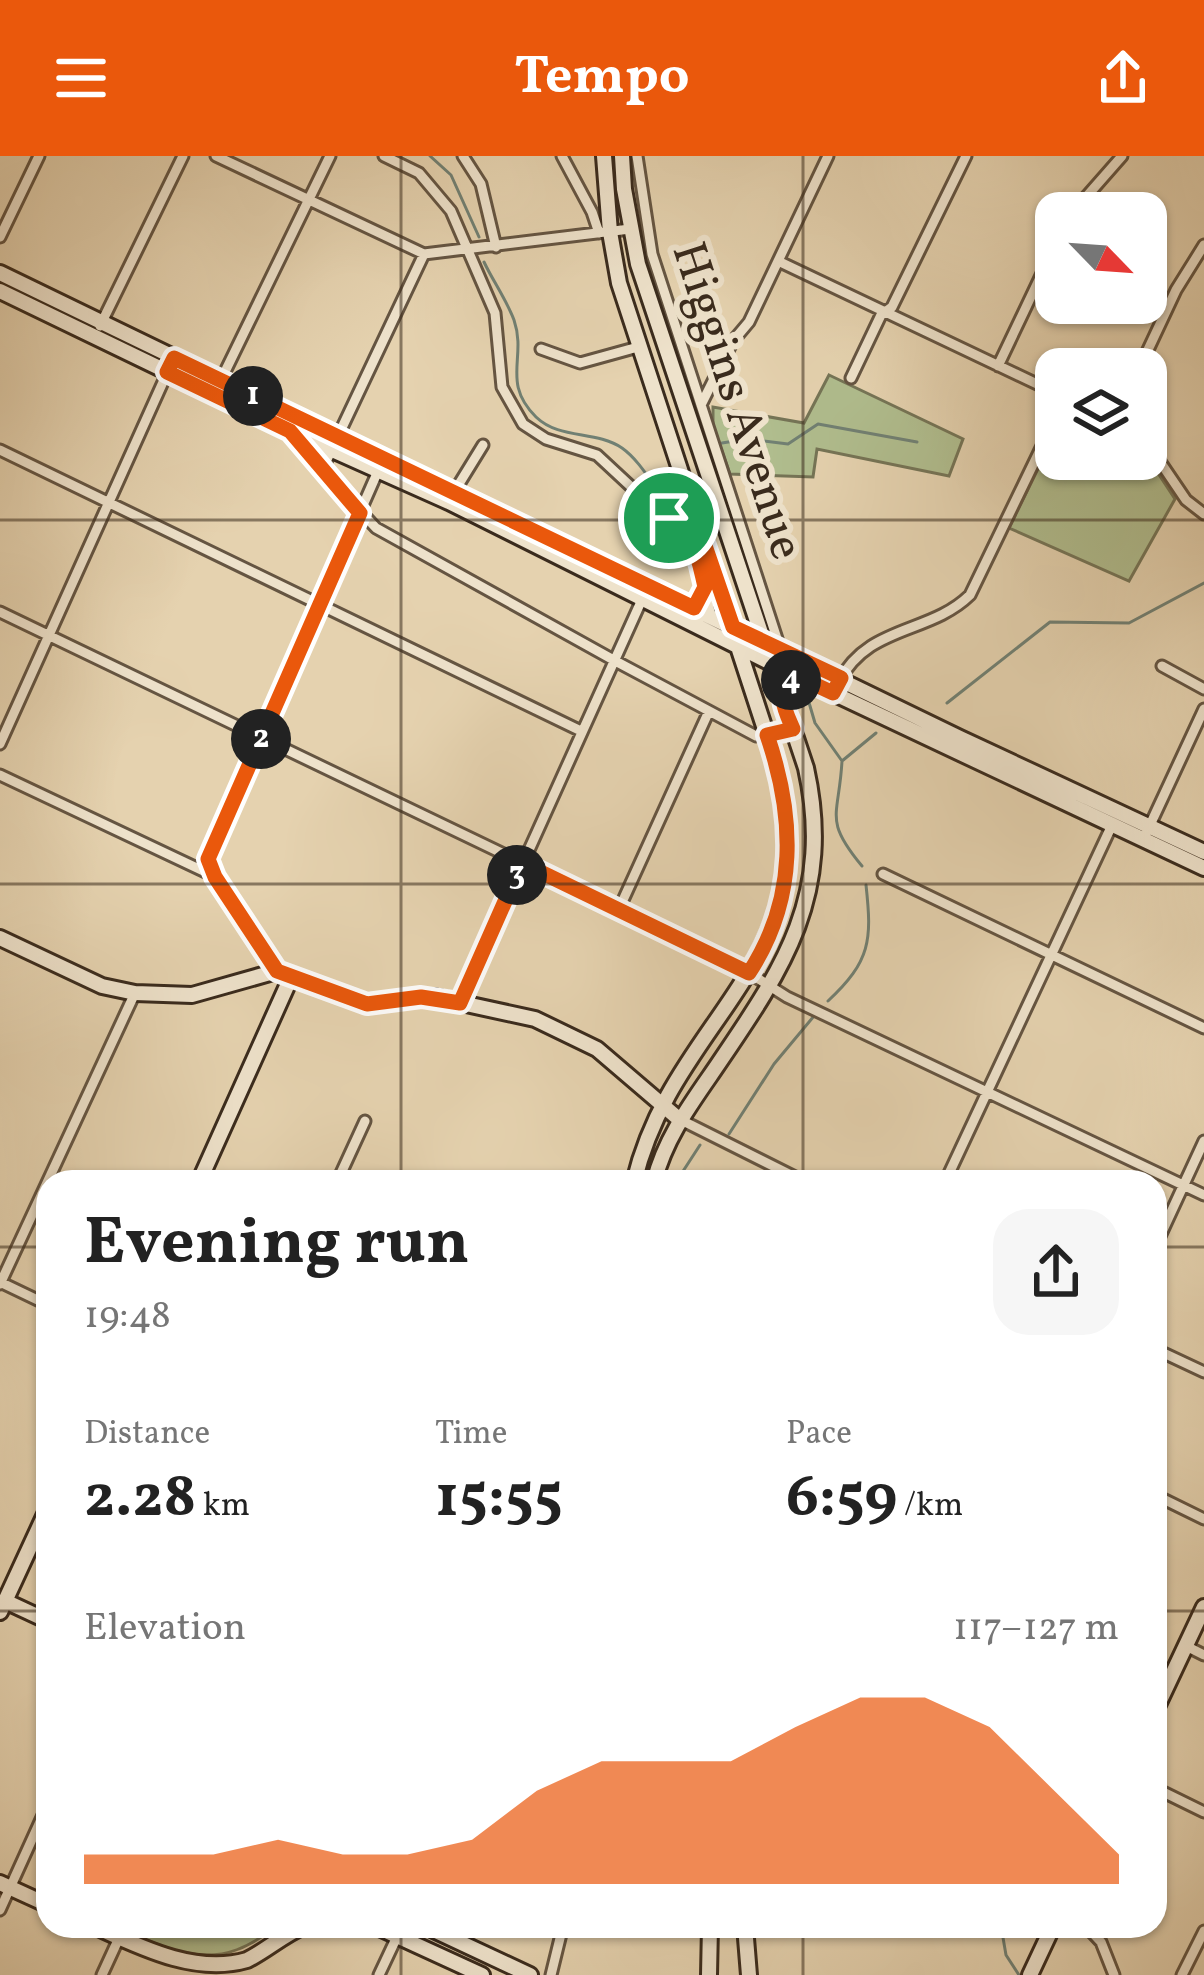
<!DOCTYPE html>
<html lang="en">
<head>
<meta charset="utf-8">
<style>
  body { margin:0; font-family:Vollkorn,serif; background:#f6f6f6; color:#222; height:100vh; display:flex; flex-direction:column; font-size:45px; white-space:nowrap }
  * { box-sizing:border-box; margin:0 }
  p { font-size:39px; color:#767676 }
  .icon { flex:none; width:66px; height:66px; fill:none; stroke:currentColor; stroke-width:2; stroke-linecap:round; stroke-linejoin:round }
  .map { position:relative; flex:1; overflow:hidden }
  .sheet { position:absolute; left:36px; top:1014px; width:1131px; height:768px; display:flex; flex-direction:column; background:#fff; border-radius:36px; box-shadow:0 3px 9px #0004 }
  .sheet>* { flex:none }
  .needle { width:78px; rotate:115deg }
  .buttons { position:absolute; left:1035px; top:36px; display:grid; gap:24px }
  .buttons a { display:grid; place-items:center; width:132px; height:132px; border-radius:24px; background:#fff; box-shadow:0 3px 9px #0004; font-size:60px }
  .pin { position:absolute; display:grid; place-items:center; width:102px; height:102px; color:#fff; margin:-51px; border:6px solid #fff; border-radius:50%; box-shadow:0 3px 12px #0007 }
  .km { position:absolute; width:60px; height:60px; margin:-30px; border-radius:50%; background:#222; color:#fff; font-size:33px; line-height:60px; text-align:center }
  .round { display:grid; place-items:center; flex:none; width:126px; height:126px; border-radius:36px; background:#f6f6f6 }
  .head { display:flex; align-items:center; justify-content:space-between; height:204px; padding:0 48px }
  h1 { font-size:66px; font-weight:700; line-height:90px }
  .stats { display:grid; grid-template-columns:repeat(3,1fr); gap:18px; height:204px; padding:12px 48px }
  .stats div { display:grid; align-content:center }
  .stats b { font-size:60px; font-weight:700 }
  .stats small { font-size:33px; font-weight:400 }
  .stats p { font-size:33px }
  .chart { height:336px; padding:24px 48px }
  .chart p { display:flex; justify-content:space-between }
  .chart svg { width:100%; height:216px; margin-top:12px; fill:#ea580c; opacity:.7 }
  header { display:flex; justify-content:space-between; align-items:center; height:156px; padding:0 48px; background:#ea580c; color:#fff; font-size:54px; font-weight:700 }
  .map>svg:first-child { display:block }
  .green { fill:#b0bd8e; stroke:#757456; stroke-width:3 }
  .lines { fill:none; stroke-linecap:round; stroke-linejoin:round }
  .stream { stroke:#718073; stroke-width:3 }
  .street-casing { stroke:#655542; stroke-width:15 }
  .secondary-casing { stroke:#3a2b1d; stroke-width:20 }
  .street { stroke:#eee2cb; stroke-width:9 }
  .secondary { stroke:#eee2cb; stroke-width:14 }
  .route-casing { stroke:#fff; stroke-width:24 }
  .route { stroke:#ea580c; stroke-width:15 }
  .grid { fill:none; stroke:#3a2b1d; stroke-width:3; stroke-opacity:0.55 }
  .labels { text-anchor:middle; stroke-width:12; stroke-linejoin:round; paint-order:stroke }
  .street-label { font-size:48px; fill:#3a2b1d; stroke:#eee2cb }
</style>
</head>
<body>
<header><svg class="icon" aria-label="menu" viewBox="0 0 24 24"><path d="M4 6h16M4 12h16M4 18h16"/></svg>Tempo<svg class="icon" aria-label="share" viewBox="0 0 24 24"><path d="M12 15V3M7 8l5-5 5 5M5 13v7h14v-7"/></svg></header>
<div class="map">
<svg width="1204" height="1819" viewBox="0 0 1204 1819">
  <rect width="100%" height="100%" fill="#e5d2af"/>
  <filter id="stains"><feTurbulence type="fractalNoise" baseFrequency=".00167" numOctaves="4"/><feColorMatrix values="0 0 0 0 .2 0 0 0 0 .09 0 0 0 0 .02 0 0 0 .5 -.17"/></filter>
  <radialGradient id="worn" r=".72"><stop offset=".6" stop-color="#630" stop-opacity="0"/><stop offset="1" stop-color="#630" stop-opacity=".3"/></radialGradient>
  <path class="green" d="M829,219L963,283L949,320L817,293L813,321L730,318L713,270V251L804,267Z
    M1056,276V303H1146V299L1175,343L1129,425L1009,372Z
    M113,1770H276C218,1819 176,1797 113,1770Z"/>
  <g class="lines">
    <path class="stream" d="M430,0L451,19L479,81
      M484,106C493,125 507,145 514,164C527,202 501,226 536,261C560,284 595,274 622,292C639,304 651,326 664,343
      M722,287L747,283L788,288L818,268L917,286
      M805,533L815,567L842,605C839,661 823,663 862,710
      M947,547L1050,466L1129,467L1204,427
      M842,605L876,577
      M828,845C871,805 872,784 866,729
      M729,978L774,908L814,860
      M676,1026L700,989
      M1001,1770L1006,1799L1019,1819"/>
    <defs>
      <path id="street" d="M216,0L424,98L630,73
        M384,0L419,17L451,55L495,157L502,231L523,268L546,283L597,299L654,352L683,371L694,386L711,460
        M463,0L481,28L496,91
        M562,0L592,56L599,77
        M637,0L652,98L781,495
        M1072,57L1122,0
        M0,81L39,0
        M424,98L322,314L376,372L619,507L756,580L793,573
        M778,105L1056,237
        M100,170L183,0
        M541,193L580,207L638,191
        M998,210L1056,88
        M1139,213L1176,134L1204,89
        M851,222L881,159L892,151L966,0
        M219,228L330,0
        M701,249L733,185L749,166L828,0
        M293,280L322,314
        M1146,285L1186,344L1204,358
        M0,294L581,575
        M451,341L483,289
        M0,456L743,813L787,841L1204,1039
        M1162,510L1204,533
        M838,527C868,468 929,479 970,439L1056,261
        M0,588L168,215
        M0,619L216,721
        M1144,682L1204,553
        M883,718L1204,872
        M619,753L709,555
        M277,815L216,721L208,703L378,315
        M460,847L644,439
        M681,964L805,1026
        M337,1026L365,965
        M945,1026L1113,667
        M1155,1091L1204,985
        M0,1126L48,1149
        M0,1128L135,837
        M1155,1193L1204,1216
        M1155,1339L1204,1363
        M1186,1490L1204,1499
        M1155,1632L1204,1656
        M0,1754L48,1648
        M1086,1770L1101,1786L1114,1819
        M102,1819L119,1782
        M379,1819L402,1770
        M551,1819L563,1770
        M1182,1819L1204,1775"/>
      <path id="secondary" d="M604,0L610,76L619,127L776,607C829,811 675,856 634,1026
        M622,0L624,33L638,108L806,612C835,743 780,817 710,920C687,953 664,986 654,1026
        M0,117L960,582L1204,696
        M0,135L290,275L449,346L801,522L1204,712
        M669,362L691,352
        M0,782L102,830L135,837L192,839L277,815L367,848L434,841L535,863L597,893L680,964
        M199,1026L292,819
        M5,1445L48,1465
        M0,1456L48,1352
        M1155,1555L1204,1451
        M0,1727L48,1749
        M94,1770C140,1791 195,1819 247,1804C267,1794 283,1779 304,1770
        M375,1770L482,1819
        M425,1770L530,1819
        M745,1770L749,1819
        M709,1819L710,1770
        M1030,1819L1053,1770"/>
    </defs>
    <use href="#street" class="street-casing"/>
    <use href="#secondary" class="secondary-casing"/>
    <use href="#street" class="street"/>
    <use href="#secondary" class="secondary"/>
  </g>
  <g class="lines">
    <defs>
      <path id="route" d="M174,202L694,452L705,431C698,402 696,379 669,362L692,352L733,471L841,522L833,537L801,522L792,523C776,539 785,554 793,573L767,579C795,661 798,742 749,817L522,707L460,847L421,841L367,848L277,815L215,721L208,703L360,357L290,275L167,216Z"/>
    </defs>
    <use href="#route" class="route-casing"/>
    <use href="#route" class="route"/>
  </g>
  <path class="grid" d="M401,0V1026M803,0V1026M0,364H1204M0,728H1204M0,1091H48M1155,1091H1204M0,1455H48M1155,1455H1204M401,1770V1819M803,1770V1819"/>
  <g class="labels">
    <g class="street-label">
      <text transform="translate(740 244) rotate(72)" y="17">Higgins Avenue</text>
    </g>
  </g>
  <rect width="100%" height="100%" filter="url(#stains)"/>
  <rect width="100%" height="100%" fill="url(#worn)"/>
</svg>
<div class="buttons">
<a><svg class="needle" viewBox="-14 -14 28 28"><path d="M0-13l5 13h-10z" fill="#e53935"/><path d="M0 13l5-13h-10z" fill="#767676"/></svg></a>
<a><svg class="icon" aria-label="layers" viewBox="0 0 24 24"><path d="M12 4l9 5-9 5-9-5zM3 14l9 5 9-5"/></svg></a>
</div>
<div class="pin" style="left:669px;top:362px;background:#1e9e55"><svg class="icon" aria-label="arrive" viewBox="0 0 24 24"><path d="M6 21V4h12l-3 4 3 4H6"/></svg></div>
<b class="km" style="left:253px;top:240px">1</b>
<b class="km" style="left:261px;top:583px">2</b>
<b class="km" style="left:517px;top:719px">3</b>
<b class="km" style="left:791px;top:524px">4</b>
<section class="sheet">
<div class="head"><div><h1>Evening run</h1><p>19:48</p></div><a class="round"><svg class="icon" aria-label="share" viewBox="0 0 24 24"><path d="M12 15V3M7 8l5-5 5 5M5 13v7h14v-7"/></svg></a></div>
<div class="stats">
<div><p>Distance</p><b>2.28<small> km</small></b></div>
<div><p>Time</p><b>15:55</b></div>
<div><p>Pace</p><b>6:59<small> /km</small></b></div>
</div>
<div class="chart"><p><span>Elevation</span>117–127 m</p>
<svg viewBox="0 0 160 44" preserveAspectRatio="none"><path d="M0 44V38L10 38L20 38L30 35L40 38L50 38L60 35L70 25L80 19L90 19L100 19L110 12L120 6L130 6L140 12L150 25L160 38V44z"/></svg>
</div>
</section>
</div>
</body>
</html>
